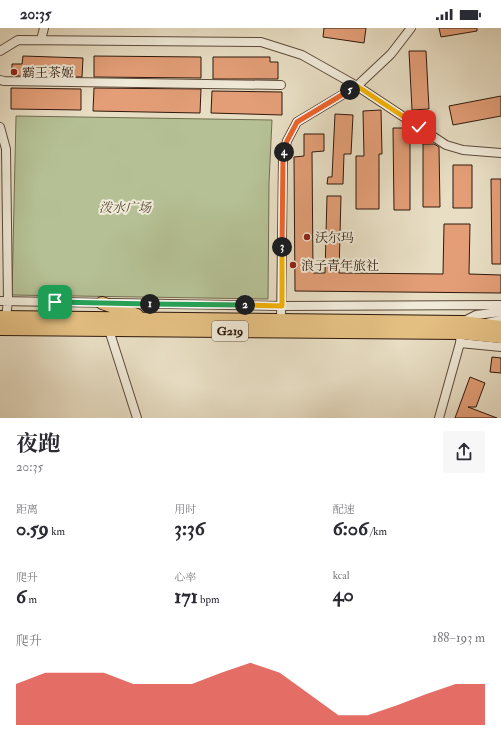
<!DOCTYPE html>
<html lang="zh">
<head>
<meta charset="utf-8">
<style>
  body { margin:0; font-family:"IM FELL Double Pica","Noto Serif SC",serif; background:#f7f7f7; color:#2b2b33; height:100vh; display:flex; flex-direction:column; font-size:15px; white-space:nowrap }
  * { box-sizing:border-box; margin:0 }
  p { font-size:13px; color:#7c7c81 }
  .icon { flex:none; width:22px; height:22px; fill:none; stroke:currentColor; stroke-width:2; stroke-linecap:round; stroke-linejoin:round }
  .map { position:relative; height:390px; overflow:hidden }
  .details { display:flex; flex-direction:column; background:#fff; flex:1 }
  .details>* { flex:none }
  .pin { position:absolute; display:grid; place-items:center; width:34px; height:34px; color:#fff; margin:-17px; border-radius:8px; box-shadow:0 2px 6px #0006 }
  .km { position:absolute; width:20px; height:20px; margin:-10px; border-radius:50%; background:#222; color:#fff; font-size:11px; line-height:20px; text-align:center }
  .round { display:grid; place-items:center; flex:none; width:42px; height:42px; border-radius:4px; background:#f7f7f7 }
  .head { display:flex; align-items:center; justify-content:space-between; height:68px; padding:0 16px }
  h1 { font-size:22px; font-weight:700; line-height:30px }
  .metrics { display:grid; grid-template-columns:repeat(3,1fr); gap:6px; height:68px; padding:4px 16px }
  .metrics div { display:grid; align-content:center }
  .metrics b { font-size:20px; font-weight:700 }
  .metrics small { font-size:11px; font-weight:400 }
  .metrics p { font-size:11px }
  .chart { height:112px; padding:8px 16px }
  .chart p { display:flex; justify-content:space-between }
  .chart svg { width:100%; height:72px; margin-top:4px; fill:#d93025; opacity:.7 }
  .status { display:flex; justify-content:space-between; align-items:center; height:28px; padding:0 20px; background:#fff; direction:ltr }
  .status svg { height:11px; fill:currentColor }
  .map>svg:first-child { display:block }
  .green { fill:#b5c195; stroke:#726d50 }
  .building { fill:#e39e77; stroke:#2f190c }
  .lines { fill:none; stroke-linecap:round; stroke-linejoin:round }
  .minor-casing { stroke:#5d4a3a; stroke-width:10 }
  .highway-casing { stroke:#2f190c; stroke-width:14 }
  .minor { stroke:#f0ead9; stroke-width:8 }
  .highway { stroke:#e4bf82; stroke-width:12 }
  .split-1-casing { stroke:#fff; stroke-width:8 }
  .split-2-casing { stroke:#fff; stroke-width:8 }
  .split-3-casing { stroke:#fff; stroke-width:8 }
  .split-4-casing { stroke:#fff; stroke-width:8 }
  .split-5-casing { stroke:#fff; stroke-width:8 }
  .split-6-casing { stroke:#fff; stroke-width:8 }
  .split-1 { stroke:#22a559; stroke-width:5 }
  .split-2 { stroke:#22a559; stroke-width:5 }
  .split-3 { stroke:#f5b400; stroke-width:5 }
  .split-4 { stroke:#f0652b; stroke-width:5 }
  .split-5 { stroke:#f0652b; stroke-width:5 }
  .split-6 { stroke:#f5b400; stroke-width:5 }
  .poi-dot { fill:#8f2418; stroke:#f0ead9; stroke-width:1.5 }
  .labels { text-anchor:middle; stroke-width:4; stroke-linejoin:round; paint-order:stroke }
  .shield { fill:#f0ead9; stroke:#69584a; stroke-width:1 }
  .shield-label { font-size:12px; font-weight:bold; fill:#2f190c }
  .poi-label { font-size:13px; fill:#2f190c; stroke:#f0ead9; text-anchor:start }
  .park-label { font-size:13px; font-style:italic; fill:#574b35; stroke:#f0ead9 }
</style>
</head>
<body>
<div class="status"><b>20:35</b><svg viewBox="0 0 49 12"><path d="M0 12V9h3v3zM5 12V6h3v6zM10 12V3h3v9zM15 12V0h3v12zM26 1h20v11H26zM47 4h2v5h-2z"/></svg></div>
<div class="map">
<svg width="501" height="390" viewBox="0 0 501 390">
  <rect width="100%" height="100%" fill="#e8dec4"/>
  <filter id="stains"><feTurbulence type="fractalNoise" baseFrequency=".005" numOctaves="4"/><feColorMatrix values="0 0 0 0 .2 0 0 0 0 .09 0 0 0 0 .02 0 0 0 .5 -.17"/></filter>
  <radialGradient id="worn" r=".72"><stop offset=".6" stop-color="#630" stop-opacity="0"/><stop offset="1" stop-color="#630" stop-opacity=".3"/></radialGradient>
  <path class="green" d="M16,88L272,92L269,155L268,271L12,267Z"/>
  <path class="building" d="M324,0H366L364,15L323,9Z
    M439,0H477V3L441,9Z
    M409,23H426L429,81L412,82Z
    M23,28L83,30L82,49L12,48V36H22Z
    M94,28L201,29V50L94,49Z
    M213,29H270V34H278V51H213Z
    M11,60L81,61V82L11,81Z
    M94,60L201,61L200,85L93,83Z
    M212,63L282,64V87L211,85Z
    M501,68V88L453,97L449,78Z
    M381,82L382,126H379V181H356V128H364L363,83Z
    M335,86L353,87L351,126H344L343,156H327L328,149H332Z
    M393,100H410V182H394Z
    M304,106H324V123L312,124L313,245H325L327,168H341L339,245L443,246L444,196H470L469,246L501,247V265L295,263L294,129L304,128Z
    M423,116H434L439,119L440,179H423Z
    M453,137H472V180H453Z
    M491,151H501V236H492Z
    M492,329L501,330V345L490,344Z
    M470,349L485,355L476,379H468L497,390H455Z"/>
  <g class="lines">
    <defs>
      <path id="minor" d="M41,12L44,0
        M0,23L18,12L261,14L302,27L357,58L446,117L463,122L501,125
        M0,52L4,53L281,57
        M0,99L6,121L8,273L6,289
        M0,273L281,278L501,277
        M281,292L283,130L287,113L297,94L357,58L391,26L411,0
        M486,295L501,292
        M109,302L137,390
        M460,315L501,319
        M439,390L460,315L462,294L476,287L501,284"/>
      <path id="highway" d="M102,275L137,287
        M0,289L462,294L501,299
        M0,301L461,305L501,309"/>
    </defs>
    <use href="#minor" class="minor-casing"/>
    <use href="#highway" class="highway-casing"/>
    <use href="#minor" class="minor"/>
    <use href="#highway" class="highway"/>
  </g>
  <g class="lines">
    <defs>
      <path id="split-1" d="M55,274L150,276"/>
      <path id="split-2" d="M150,276L245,277"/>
      <path id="split-3" d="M245,277L282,278V219"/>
      <path id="split-4" d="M282,219L283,130L284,124"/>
      <path id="split-5" d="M284,124L287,113L297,94L350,62"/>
      <path id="split-6" d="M350,62L357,58L419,99"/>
    </defs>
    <use href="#split-1" class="split-1-casing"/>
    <use href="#split-2" class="split-2-casing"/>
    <use href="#split-3" class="split-3-casing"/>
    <use href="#split-4" class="split-4-casing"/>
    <use href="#split-5" class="split-5-casing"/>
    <use href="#split-6" class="split-6-casing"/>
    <use href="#split-1" class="split-1"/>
    <use href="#split-2" class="split-2"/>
    <use href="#split-3" class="split-3"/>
    <use href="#split-4" class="split-4"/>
    <use href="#split-5" class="split-5"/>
    <use href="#split-6" class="split-6"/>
  </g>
  <g class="poi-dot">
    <circle cx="14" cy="44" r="4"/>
    <circle cx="307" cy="209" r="4"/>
    <circle cx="293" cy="237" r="4"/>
  </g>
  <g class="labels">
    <rect class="shield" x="212" y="293" width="36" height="20" rx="3"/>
    <g class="shield-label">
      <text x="230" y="307">G219</text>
    </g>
    <g class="poi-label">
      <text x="22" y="49">霸王茶姬</text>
      <text x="315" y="214">沃尔玛</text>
      <text x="301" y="242">浪子青年旅社</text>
    </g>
    <g class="park-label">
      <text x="125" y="184">泼水广场</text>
    </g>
  </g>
  <rect width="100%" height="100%" filter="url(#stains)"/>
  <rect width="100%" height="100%" fill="url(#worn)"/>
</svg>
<div class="pin" style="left:55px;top:274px;background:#1e9e55"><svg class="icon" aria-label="arrive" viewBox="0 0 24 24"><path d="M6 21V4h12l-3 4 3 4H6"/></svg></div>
<div class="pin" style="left:419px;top:99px;background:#d93025"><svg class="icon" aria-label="check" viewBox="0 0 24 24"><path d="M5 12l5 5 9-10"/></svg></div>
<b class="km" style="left:150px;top:276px">1</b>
<b class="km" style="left:245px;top:277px">2</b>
<b class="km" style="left:282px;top:219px">3</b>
<b class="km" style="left:284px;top:124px">4</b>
<b class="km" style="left:350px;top:62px">5</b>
</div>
<section class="details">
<div class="head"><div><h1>夜跑</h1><p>20:35</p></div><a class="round"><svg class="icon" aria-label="share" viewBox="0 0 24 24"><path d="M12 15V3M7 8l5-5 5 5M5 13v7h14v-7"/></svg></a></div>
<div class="metrics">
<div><p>距离</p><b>0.59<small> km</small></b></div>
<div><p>用时</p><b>3:36</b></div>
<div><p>配速</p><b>6:06<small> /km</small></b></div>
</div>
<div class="metrics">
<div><p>爬升</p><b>6<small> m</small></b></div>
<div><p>心率</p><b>171<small> bpm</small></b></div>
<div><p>kcal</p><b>40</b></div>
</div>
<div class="chart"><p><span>爬升</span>188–193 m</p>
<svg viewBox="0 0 160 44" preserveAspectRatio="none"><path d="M0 44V19L10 12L20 12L30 12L40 19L50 19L60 19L70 12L80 6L90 12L100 25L110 38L120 38L130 32L140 25L150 19L160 19V44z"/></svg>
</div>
</section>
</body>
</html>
